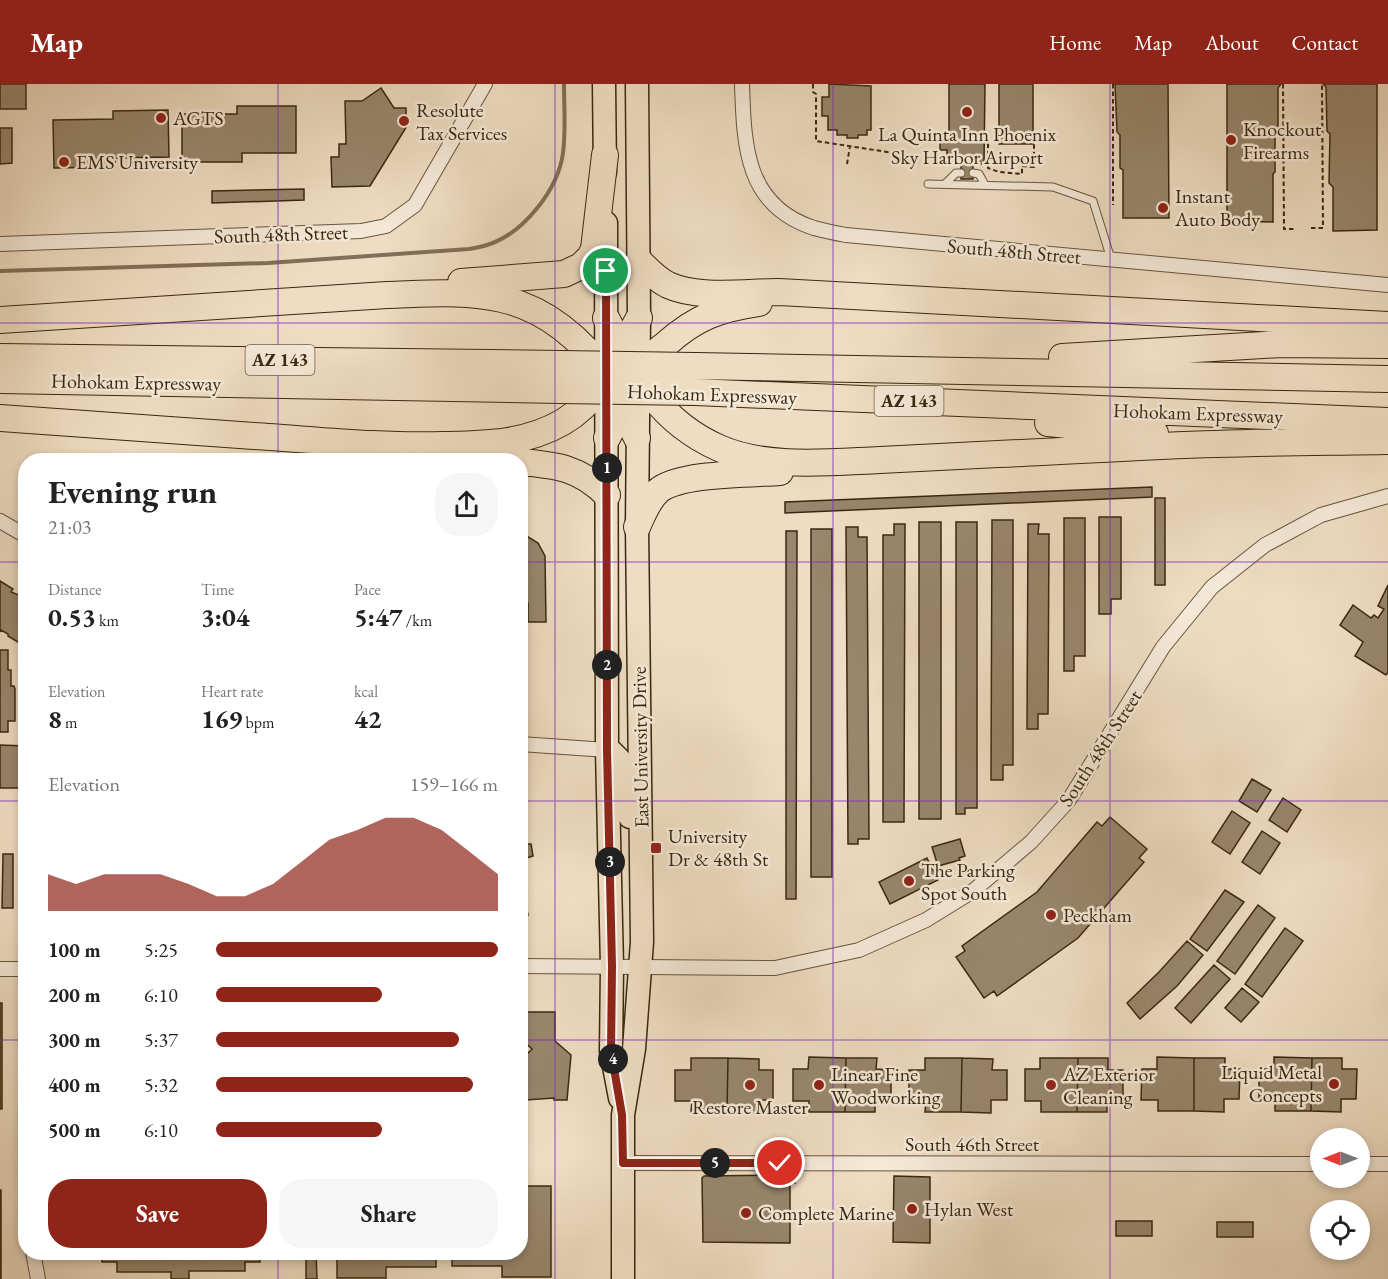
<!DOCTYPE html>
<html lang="en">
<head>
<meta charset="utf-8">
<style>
  body { margin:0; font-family:"EB Garamond",serif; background:#f6f6f6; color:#222; height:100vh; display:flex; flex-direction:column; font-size:22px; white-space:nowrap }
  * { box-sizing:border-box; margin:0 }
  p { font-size:20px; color:#767676 }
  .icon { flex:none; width:33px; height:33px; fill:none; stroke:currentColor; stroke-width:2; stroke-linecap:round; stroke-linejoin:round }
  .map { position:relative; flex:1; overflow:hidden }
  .details { position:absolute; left:18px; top:369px; width:510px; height:807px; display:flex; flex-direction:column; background:#fff; border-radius:24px; box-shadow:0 3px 9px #0003 }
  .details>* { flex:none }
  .needle { width:39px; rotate:270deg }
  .controls { position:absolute; left:1310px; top:1044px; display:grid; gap:12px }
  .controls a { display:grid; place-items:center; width:60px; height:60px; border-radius:50%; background:#fff; box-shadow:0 3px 9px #0003; font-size:30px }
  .pin { position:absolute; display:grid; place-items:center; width:51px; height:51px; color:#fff; margin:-26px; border:3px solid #fff; border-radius:50%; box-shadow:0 2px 6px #0007 }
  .km { position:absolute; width:30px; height:30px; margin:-15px; border-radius:50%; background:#222; color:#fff; font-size:16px; line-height:30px; text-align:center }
  .round { display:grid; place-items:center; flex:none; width:63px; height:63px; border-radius:24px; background:#f6f6f6 }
  .summary { display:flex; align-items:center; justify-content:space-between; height:102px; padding:0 30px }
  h1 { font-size:33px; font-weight:700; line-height:45px }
  .stats { display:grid; grid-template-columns:repeat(3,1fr); gap:9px; height:102px; padding:6px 30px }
  .stats div { display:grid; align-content:center }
  .stats b { font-size:26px; font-weight:700 }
  .stats small { font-size:16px; font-weight:400 }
  .stats p { font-size:16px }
  .chart { height:168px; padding:12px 30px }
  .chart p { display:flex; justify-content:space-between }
  .chart svg { width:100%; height:108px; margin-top:6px; fill:#8f2418; opacity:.7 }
  .cta { display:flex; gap:12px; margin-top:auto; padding:12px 30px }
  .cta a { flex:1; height:69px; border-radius:24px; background:#8f2418; color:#fff; font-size:24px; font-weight:700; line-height:69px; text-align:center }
  .cta a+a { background:#f6f6f6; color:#222 }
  ul { padding:0 30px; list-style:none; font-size:20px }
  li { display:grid; grid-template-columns:96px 72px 1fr; align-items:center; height:45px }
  li i { height:15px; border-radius:8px; background:#8f2418 }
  header { display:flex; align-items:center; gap:36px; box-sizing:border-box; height:84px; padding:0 30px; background:#8f2418; color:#fff }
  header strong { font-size:28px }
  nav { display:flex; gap:33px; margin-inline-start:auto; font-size:21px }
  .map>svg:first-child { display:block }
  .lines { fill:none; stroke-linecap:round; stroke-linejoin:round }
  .stream { stroke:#816f57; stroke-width:4 }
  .building { fill:#98866d; stroke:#392810; stroke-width:1.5 }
  .service-casing { stroke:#66553d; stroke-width:9 }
  .minor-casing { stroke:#66553d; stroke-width:16 }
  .primary-casing { stroke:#392810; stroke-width:25 }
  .motorway-casing { stroke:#392810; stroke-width:28 }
  .path { stroke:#392810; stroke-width:2; stroke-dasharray:4.5 3; stroke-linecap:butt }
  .service { stroke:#f5e9d8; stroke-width:7 }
  .minor { stroke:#f5e9d8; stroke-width:14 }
  .primary { stroke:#efddc3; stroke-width:22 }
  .motorway { stroke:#efddc3; stroke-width:26 }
  .motorway-bridge-casing { stroke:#392810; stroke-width:28; stroke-linecap:butt }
  .motorway-bridge { stroke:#efddc3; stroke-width:26 }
  .route-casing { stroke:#fff; stroke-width:12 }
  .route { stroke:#8f2418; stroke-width:8 }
  .grid { fill:none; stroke:#7b2cbf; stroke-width:1.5; stroke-opacity:0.55 }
  .poi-dot { fill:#8f2418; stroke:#f5e9d8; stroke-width:2 }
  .labels { text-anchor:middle; stroke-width:5; stroke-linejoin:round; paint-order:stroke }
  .shield { fill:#f5e9d8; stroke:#71624c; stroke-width:1.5 }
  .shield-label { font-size:18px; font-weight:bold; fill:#392810 }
  .poi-label { font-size:20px; fill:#392810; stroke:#f5e9d8; text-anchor:start }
  .street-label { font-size:20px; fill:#392810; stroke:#f5e9d8 }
</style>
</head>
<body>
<header>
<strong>Map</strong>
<nav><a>Home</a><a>Map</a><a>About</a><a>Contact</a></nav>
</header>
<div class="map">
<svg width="1388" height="1195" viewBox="0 0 1388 1195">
  <rect width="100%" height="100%" fill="#efddc3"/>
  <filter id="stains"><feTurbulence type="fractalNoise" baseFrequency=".00333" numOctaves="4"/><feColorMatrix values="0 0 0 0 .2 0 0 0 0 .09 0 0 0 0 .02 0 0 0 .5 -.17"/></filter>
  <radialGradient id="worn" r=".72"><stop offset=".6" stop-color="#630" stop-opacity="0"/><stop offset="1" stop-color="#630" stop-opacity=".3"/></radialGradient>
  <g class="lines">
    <path class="stream" d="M0,187L268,179L469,165C475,164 481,163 487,161C523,150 558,106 563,69C566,46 564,23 564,0"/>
  </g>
  <path class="building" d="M0,0H26V25H0Z
    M829,0L871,2V46H867V51H858V54H847V51H837V46H828V32H822V13H829Z
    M949,0H985L984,80H973V95H961V80H947V66H940V56H949Z
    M999,0H1033V60H999Z
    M1115,0H1168L1169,134H1123V86L1120,84V51L1117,48Z
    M1227,0H1281L1278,4V48L1275,51V88L1273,90V138L1227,137Z
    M1323,0H1377V146L1333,147V103L1329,99L1330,50L1327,47L1326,3Z
    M381,4L394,24H406V31L410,37L370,102L332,103L331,73H339V60H346L345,17H362Z
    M237,22H296V69H242V78H182V30H237Z
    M168,26L169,73L115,74V83L54,84L53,36L113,35V27Z
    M0,44H12V79L0,80Z
    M304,105V116L212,119V107Z
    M1152,403V413L785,429V418Z
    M1155,414H1165V501H1155Z
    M1099,433H1121V515H1111V530H1099Z
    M1064,434H1085V572H1074V587H1064Z
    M992,436H1013V681H1003V696H991Z
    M919,438H941V735H919Z
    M956,438H977V724H965V730H956Z
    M894,440H905L904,738H883V451H894Z
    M1028,440H1039L1038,450H1049L1048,630H1038V645H1027Z
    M846,443H858V453H867L869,755H858V760H848Z
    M811,445H832V793H811Z
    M786,447H797L796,815H786Z
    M520,448L538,459L545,472L546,538H528V519H520Z
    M0,497L13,505L11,508L26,514V563L8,552V550L1,546L0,548Z
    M1388,501V588L1386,591L1355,572L1363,558L1340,541L1353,521L1371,534L1374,531L1378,534L1384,525L1378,522Z
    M0,566H8V586H11V602H14L15,605V637H8V648H0Z
    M0,661L26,662V704H0Z
    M1252,695L1271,706L1257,728L1239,717Z
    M1283,714L1301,726L1287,748L1269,736Z
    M1232,727L1250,739L1230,770L1212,758Z
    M1110,733L1147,765L1139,774L1144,778L1078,854L997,912L994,907L984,914L956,873L965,867L962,862L1037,808L1097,738L1102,742Z
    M1262,747L1280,759L1260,790L1242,778Z
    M960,755L965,772L959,774L960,776L938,782L932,763Z
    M520,760H531L533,772L520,776Z
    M3,770H13V824H2Z
    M927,774L938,796L890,820L879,798Z
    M520,805L521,810L524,809L528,831L520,832Z
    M1225,806L1244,818L1207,867L1190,855Z
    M1258,821L1275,834L1235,890L1217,877Z
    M1285,844L1303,857L1262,913L1245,900Z
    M1187,857L1203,871L1177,902L1140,935L1127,919L1159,888Z
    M1214,881L1230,895L1191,939L1175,924Z
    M1242,904L1259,918L1241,938L1225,924Z
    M0,919H2V1025H0Z
    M520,920L526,928H555V957L571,971L567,1016H554V1014L526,1016L525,987L520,982V977L532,965L520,954Z
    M809,973L846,974L845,1028H809V1017H793V985H808Z
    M1157,973L1194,974V1027H1158V1016H1141L1142,985H1157Z
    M1274,973L1312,974L1311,1027H1275V1016H1259V985H1274Z
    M691,974H728L727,1028H691L692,1017H675V986H691Z
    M728,974L759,975V986H773V1016H757V1029L727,1028Z
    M846,974H877L876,985L891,986V1015H875V1028H845Z
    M925,974H962L961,1028H925L926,1017H909V986H925Z
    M962,974L993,975L992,986H1007V1016H991V1029L961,1028Z
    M1040,974H1078L1077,1028H1041V1017H1025V985H1040Z
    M1078,974H1108V986H1123V1016L1107,1015V1028H1077Z
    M1194,974H1225V985H1240L1239,1015H1224V1028L1194,1027Z
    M1312,974H1342V985H1357L1356,1015H1341V1028L1311,1027Z
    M795,1091V1099H790V1159L703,1158L702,1094L704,1092Z
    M894,1092L930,1093V1159L893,1158Z
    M520,1102H551V1193H502V1182H452V1168H520Z
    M0,1106H1V1195H0Z
    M1116,1137H1152V1152H1116Z
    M1217,1138H1253V1153H1217Z
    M102,1168H260V1178H245V1187H189V1195H171V1188H117V1178H102Z
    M306,1168H316L317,1195H306Z
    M337,1168H436V1183H386V1194H337Z"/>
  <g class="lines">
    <defs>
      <path id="service" d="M973,89L979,90L985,101
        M928,100L1053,103L1093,117L1111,175
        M945,100L956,89H961"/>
      <path id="minor" d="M742,0C744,61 745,122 814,144C825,147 835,149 846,151L1388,201
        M0,160L361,147L386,142L415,121L485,0
        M0,437L26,452
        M520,660L607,666
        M520,882L775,884L859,866L926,836L973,807L1031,758L1069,716L1163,563L1212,503L1265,461L1321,431L1388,412
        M0,885H26
        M623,1079L1320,1080
        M1359,1080H1388
        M33,1168L38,1195"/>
      <path id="primary" d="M604,0L605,88
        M606,139L607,666L612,882L611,967L620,1014
        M612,668L620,676L630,733
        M623,1195V1031L634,965L642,858L637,443L639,234L637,0"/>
      <path id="motorway" d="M639,177C648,186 656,195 668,201C698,215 746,208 779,208L1388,241
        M461,198L564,190L581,182L590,173L594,165L605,71
        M606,234C635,290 658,337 719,364C766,385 830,378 880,376C920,374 959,372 998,370C1071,367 1143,362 1216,360C1273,358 1331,358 1388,357
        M0,236L387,211C424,210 465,206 502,215C545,225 583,255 606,292C619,311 627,334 637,354
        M0,273L561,280
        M1062,273L1281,260L1388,261
        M695,282L1388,295
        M0,296L560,306
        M695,308L1388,337
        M0,334C85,340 169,346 254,352C317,356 380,363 444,361C486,360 525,360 563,338C602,315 618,272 639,234
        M1048,339L1155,349
        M607,354C621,328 632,299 649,276C654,269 660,265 666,260C696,233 719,225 759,219
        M520,378C557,381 580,384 607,411
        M637,443C642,432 648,416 658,407C679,389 750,390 780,388"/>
    </defs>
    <use href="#service" class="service-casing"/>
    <use href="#minor" class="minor-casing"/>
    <use href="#primary" class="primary-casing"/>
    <use href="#motorway" class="motorway-casing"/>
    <path class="path" d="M813,0V8L816,10V57L894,69
      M1113,0V121
      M1283,0L1284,145H1295
      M988,52V84L999,88L1022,90V82L1034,83V52
      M847,80L850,62
      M1311,144H1323L1322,0"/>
    <use href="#service" class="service"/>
    <use href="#minor" class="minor"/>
    <use href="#primary" class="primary"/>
    <use href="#motorway" class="motorway"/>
    <defs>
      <path id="motorway-bridge" d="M561,280L695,282
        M560,306L695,308"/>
    </defs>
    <use href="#motorway-bridge" class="motorway-bridge-casing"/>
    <use href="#motorway-bridge" class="motorway-bridge"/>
  </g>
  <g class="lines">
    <defs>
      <path id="route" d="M606,187L607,666L612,882L611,967L622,1031L623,1079H780"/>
    </defs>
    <use href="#route" class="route-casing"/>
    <use href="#route" class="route"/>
  </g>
  <path class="grid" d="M278,0V376M555,0V1195M833,0V1195M1110,0V1195M0,239H1388M0,478H26M520,478H1388M0,717H26M520,717H1388M0,956H26M520,956H1388M278,1168V1195"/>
  <g class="poi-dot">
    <circle cx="967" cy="28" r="6"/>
    <circle cx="161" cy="34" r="6"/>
    <circle cx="404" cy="37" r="6"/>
    <circle cx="1231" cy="56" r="6"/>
    <circle cx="64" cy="78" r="6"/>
    <circle cx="1163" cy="124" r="6"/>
    <rect x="650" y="758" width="12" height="12" rx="3"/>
    <circle cx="909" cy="797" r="6"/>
    <circle cx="1051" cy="831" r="6"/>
    <circle cx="1334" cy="1000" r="6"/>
    <circle cx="750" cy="1001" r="6"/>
    <circle cx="819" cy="1001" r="6"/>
    <circle cx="1051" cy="1001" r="6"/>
    <circle cx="912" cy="1125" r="6"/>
    <circle cx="746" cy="1129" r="6"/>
  </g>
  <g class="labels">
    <g class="shield">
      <rect x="245.5" y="261" width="69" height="30" rx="4.5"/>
      <rect x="874.5" y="302" width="69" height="30" rx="4.5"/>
    </g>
    <g class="shield-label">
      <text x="280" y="282">AZ 143</text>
      <text x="909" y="323">AZ 143</text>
    </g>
    <g class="poi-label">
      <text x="416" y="33">Resolute<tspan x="416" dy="23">Tax Services</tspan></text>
      <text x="173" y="41">AGTS</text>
      <text x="1243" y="52">Knockout<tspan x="1243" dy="23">Firearms</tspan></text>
      <text x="967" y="57" text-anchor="middle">La Quinta Inn Phoenix<tspan x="967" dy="23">Sky Harbor Airport</tspan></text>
      <text x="76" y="85">EMS University</text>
      <text x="1175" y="119">Instant<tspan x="1175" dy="23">Auto Body</tspan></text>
      <text x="668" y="759">University<tspan x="668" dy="23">Dr &amp; 48th St</tspan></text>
      <text x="921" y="793">The Parking<tspan x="921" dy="23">Spot South</tspan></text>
      <text x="1063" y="838">Peckham</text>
      <text x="1322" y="995" text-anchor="end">Liquid Metal<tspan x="1322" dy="23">Concepts</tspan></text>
      <text x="831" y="997">Linear Fine<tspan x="831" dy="23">Woodworking</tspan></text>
      <text x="1063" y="997">AZ Exterior<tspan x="1063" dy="23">Cleaning</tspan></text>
      <text x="750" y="1030" text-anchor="middle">Restore Master</text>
      <text x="924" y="1132">Hylan West</text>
      <text x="758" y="1136">Complete Marine</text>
    </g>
    <g class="street-label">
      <text transform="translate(281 150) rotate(-2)" y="7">South 48th Street</text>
      <text transform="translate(1014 167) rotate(5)" y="7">South 48th Street</text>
      <text transform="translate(136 298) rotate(1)" y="7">Hohokam Expressway</text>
      <text transform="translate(712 310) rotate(2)" y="7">Hohokam Expressway</text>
      <text transform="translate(1198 329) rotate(2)" y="7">Hohokam Expressway</text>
      <text transform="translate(640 663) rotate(-91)" y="7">East University Drive</text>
      <text transform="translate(1100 664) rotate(-57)" y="7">South 48th Street</text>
      <text x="972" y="1067">South 46th Street</text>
    </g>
  </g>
  <rect width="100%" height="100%" filter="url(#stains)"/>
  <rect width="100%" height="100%" fill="url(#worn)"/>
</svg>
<div class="controls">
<a><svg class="needle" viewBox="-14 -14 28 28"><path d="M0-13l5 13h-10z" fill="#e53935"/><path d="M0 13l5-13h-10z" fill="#767676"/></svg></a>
<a><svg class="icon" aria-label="locate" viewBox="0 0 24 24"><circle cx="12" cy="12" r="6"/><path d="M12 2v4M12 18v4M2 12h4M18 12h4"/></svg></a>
</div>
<div class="pin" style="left:606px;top:187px;background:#1e9e55"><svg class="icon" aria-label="arrive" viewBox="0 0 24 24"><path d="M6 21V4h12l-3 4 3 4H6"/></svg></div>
<div class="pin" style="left:780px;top:1079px;background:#d93025"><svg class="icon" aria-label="check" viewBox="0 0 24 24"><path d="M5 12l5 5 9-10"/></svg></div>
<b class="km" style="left:607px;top:384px">1</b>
<b class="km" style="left:607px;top:581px">2</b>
<b class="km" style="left:610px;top:778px">3</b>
<b class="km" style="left:613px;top:975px">4</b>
<b class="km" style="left:715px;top:1079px">5</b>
<section class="details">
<div class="summary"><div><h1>Evening run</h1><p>21:03</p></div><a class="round"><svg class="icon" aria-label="share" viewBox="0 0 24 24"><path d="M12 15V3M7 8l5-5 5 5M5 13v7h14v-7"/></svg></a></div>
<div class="stats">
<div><p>Distance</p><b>0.53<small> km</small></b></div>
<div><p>Time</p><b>3:04</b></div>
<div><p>Pace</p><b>5:47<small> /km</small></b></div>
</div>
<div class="stats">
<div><p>Elevation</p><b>8<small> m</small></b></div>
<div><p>Heart rate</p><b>169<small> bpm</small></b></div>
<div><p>kcal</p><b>42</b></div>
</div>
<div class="chart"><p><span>Elevation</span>159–166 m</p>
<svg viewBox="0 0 160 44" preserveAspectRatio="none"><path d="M0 44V29L10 33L20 29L30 29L40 29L50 33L60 38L70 38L80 33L90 24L100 15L110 11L120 6L130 6L140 11L150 20L160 29V44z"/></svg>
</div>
<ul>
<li><b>100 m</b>5:25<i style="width:100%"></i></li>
<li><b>200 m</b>6:10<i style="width:59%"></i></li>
<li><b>300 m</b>5:37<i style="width:86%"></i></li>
<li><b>400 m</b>5:32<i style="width:91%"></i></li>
<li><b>500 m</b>6:10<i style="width:59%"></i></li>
</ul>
<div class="cta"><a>Save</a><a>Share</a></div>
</section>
</div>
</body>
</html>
